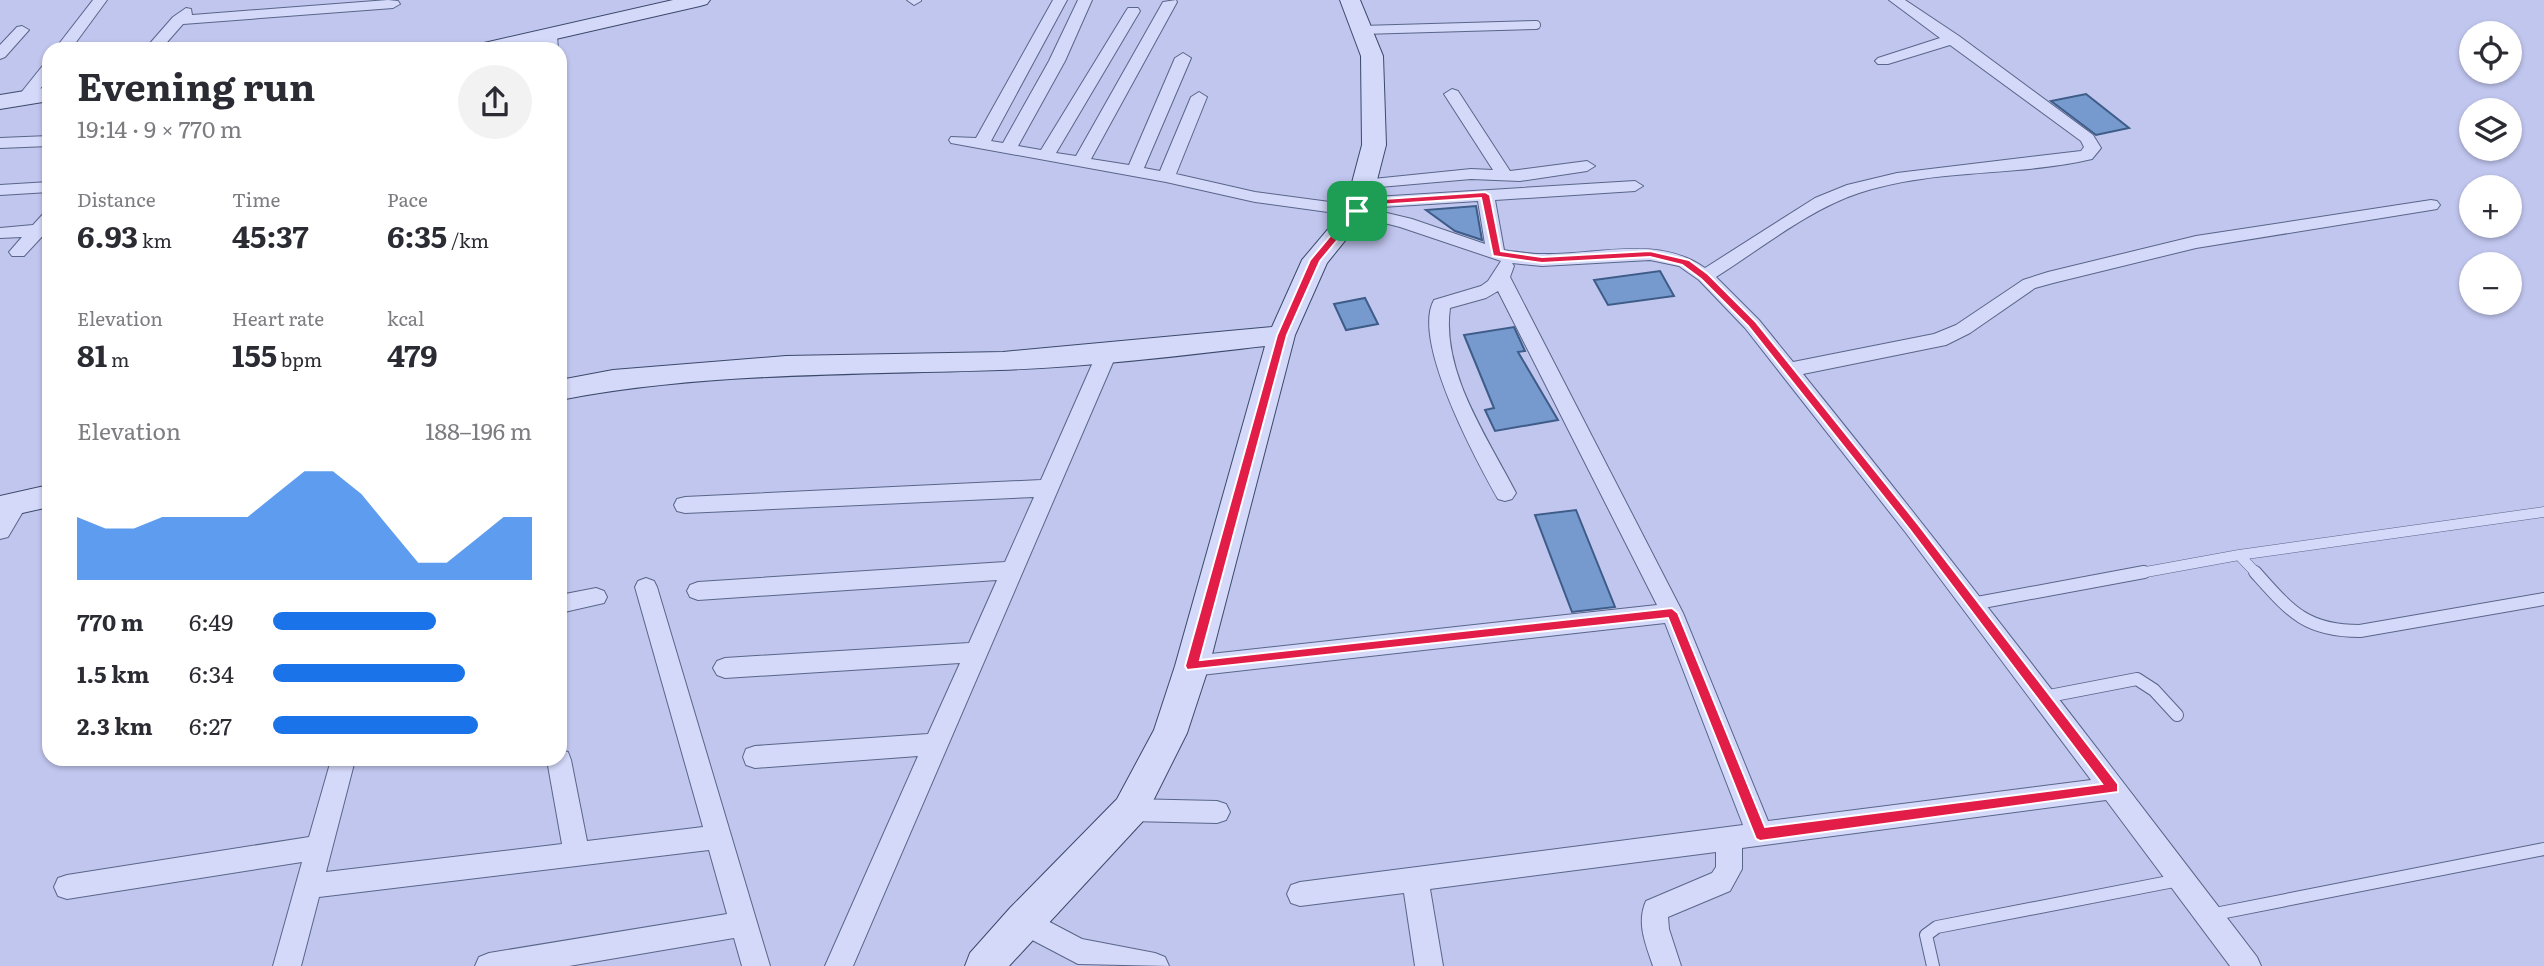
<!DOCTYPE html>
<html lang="en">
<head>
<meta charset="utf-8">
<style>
  body { margin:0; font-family:Literata,serif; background:#f2f2f3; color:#2b2b33; height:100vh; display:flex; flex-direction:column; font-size:26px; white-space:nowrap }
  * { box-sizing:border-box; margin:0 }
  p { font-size:23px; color:#7c7c81 }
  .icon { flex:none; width:38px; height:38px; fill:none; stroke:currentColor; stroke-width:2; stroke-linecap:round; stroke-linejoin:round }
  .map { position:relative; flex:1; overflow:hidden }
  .sheet { position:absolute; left:42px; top:42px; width:525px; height:724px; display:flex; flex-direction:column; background:#fff; border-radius:21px; box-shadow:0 2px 5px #0004 }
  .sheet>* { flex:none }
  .controls { position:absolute; left:2459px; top:21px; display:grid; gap:14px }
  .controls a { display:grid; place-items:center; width:63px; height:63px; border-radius:50%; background:#fff; box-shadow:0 2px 5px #0004; font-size:35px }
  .pin { position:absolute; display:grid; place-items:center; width:60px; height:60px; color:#fff; margin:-30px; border-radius:14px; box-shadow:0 4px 10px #0006 }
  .round { display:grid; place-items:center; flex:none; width:74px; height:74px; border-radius:37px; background:#f2f2f3 }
  .headline { display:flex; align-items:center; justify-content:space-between; height:119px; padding:0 35px }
  h1 { font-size:38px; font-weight:700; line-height:52px }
  .stats { display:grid; grid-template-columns:repeat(3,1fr); gap:10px; height:119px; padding:7px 35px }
  .stats div { display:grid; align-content:center }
  .stats b { font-size:30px; font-weight:700 }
  .stats small { font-size:19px; font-weight:400 }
  .stats p { font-size:19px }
  .chart { height:196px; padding:14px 35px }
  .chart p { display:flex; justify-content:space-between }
  .chart svg { width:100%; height:126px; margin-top:7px; fill:#1a73e8; opacity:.7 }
  ul { padding:0 35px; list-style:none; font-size:23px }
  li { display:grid; grid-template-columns:112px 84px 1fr; align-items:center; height:52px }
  li i { height:18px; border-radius:9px; background:#1a73e8 }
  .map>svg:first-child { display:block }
  .building { fill:#7699ce; stroke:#3e5c88; stroke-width:2 }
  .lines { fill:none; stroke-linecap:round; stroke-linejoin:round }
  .lane-far2-casing { stroke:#586688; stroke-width:10 }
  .lane-far1-casing { stroke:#586688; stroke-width:11 }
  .lane-casing { stroke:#586688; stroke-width:14 }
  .street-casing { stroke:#586688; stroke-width:2 }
  .secondary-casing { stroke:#3b4a6a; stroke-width:2 }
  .lane-far2 { stroke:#d4d8f9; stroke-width:8 }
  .lane-far1 { stroke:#d4d8f9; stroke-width:10 }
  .lane { stroke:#d4d8f9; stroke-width:12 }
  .street { fill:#d4d8f9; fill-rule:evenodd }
  .secondary { fill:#d4d8f9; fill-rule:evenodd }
  .route { fill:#e11d48; stroke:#fff; stroke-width:2; fill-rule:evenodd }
</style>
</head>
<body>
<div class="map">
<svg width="2544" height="966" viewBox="0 0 2544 966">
  <rect width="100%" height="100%" fill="#c1c6ef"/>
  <path class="building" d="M2086,94L2129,128L2096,135L2051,101Z
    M1476,206L1482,240L1455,231L1426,210Z
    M1660,271L1674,296L1608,305L1594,280Z
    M1365,298L1378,324L1346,330L1334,304Z
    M1514,327L1525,351L1518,352L1558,420L1495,431L1485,410L1494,408L1464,335Z
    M1576,510L1615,607L1572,612L1535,515Z"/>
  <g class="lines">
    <defs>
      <path id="lane-far2" d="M1362,30L1536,25"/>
      <path id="lane-far1" d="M2239,555L2257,574
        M2135,574L2239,555L2544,512"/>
      <path id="lane" d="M2255,572C2290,611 2305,631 2360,631L2544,599
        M1972,604L2144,572
        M2044,697L2137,679L2154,690L2177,715
        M2210,915L2544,849
        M1933,966L1926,935L1937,927L2179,880"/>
      <path id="street" d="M93,0H107L71,49H55Z
        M388,0L398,1L400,4L393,8L183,24L161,49H145L173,17L186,8L191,9L192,15Z
        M907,0H921V1L914,5Z
        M1053,0H1067L991,141L1003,143L1049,61L1078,0H1092L1065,61L1018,146L1041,150L1126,11L1128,8H1138L1140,11L1056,153L1076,156L1163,2L1176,0L1177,2L1091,159L1129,165L1175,58L1183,53L1191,58L1144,168L1160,171L1191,97L1199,92L1207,97L1176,174L1255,192L1352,205L1353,199L1359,198L1635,181L1643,186L1635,191L1495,200L1504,250L1509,251C1520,252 1530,254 1541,254C1595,256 1657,234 1705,268L1815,198L1847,185L1897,173L2081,151L2084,147L2081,141L1950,45L1888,64H1878L1875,61L1878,58L1940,38L1889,0H1905L1959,36L2093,135L2101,148L2092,159C2016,177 1934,168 1859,193C1808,210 1762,248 1716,277L1759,320L1793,362L1934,334L1956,325L2023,280L2048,272L2196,236L2431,200L2437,201L2440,205L2437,209L2431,210L2196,248L2053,283L2035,288L1970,333L1946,345L1803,374C1958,566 2107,761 2257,957L2261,966H2230L2106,800L1742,848V869L1730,891L1668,917L1669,929L1681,966H1653C1646,945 1636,923 1646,901L1712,873L1716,867V852L1430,889L1443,966H1415L1404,893L1300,906L1291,903L1287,894L1291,885L1300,882L1743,825L1665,623L1192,676L1184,673L1180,666L1184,659L1192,656L1657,605L1498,291L1486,298L1450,308C1441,372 1488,438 1516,493L1512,499L1505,501L1498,499C1476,460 1411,340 1434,300L1481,286L1488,281L1501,261L1400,227L1357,216L1255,202L1166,182L951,143L949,140L951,137L976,138ZM1478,201L1485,244L1412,219L1366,208ZM1650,260L1679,266L1699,280L1745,328L1906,533L2091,780L1768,821L1683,613L1510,277L1514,266L1512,263L1542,266Z
        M22,26L29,30L5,57L0,59V45L17,27Z
        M550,32L557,36L558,49H542L543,36Z
        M49,62V77L32,100H20L18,97L20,94L44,64Z
        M1452,89L1458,91L1510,171L1587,161L1595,166L1587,171L1520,181L1471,179L1357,189L1355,185L1357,181L1363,180L1471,169L1493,170L1444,94Z
        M49,136V146L0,148V138Z
        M49,182V192L0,195V185Z
        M49,213V229L24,256H12L9,252L22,237L0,238V228L33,225L43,214Z
        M1107,346L1114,348L1117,353L853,966H825L918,756L755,768L746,765L743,757L746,749L755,746L928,734L960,663L725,678L717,675L713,668L717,661L725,658L969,643L997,580L698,600L690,597L687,591L690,585L698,582L1005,562L1034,497L685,513L677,511L674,505L677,499L685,497L1041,480L1097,353L1100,348Z
        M17,495L25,497L28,503L8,537L0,539V513L9,497Z
        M646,578L654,581L657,587L770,966H742L734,938L569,966H475L479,957L489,953L727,914L709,850L319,897L301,966H273L302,862L67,899L58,896L54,887L58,878L67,875L309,837L331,760H355L326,872L562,844L547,760H560V750L568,752L571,760L587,841L703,827L635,587L638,581Z
        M596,588L604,591L607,597L604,603L560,613V595Z
        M1130,799L1217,801L1226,804L1230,812L1226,820L1217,823L1130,821L1121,818L1117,810L1121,802Z
        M1023,908L1082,939L1155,953L1165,957L1169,966L1078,964L1013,930L1010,921L1013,912Z"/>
      <path id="secondary" d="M673,0H710L707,4L700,6L512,49H473L476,44L484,43Z
        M1340,0H1360L1383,56L1386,145L1369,211L1327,263L1295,335L1209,666L1187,733L1143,821L1009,966H965L970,953L1010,908L1117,799L1154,730L1175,666L1265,346C1178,356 1089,367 1000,370C853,375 705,372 560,400V380L613,370L786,356L1003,352L1272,327L1302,260L1345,209L1362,145L1361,56Z
        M49,87V101L0,109V95Z
        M49,485V507L0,518V496Z"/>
    </defs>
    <use href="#lane-far2" class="lane-far2-casing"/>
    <use href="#lane-far1" class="lane-far1-casing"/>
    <use href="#lane" class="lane-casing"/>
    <use href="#street" class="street-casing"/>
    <use href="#secondary" class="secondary-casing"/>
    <use href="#lane-far2" class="lane-far2"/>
    <use href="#lane-far1" class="lane-far1"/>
    <use href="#lane" class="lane"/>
    <use href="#street" class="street"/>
    <use href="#secondary" class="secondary"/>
  </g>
  <path class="route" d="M1485,192L1490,195L1501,251L1542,257L1650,251L1689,260L1708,274L1756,322L1918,524L2118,784V792L1760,841L1756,839L1668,618L1187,670L1185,666L1277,335L1310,260L1352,210L1355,201ZM1481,198L1493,256L1542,263L1650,257L1682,265L1701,279L1748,326L1910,530L2102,784L1765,827L1678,613L1672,608L1200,660L1287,335L1320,261L1360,213L1363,206Z"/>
</svg>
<div class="controls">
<a><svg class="icon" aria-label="locate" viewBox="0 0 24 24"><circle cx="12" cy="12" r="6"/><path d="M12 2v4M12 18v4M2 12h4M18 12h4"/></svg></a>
<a><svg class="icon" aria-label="layers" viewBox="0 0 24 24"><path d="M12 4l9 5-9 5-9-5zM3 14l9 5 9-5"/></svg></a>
<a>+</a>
<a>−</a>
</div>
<div class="pin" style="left:1357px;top:211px;background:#1e9e55"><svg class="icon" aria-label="arrive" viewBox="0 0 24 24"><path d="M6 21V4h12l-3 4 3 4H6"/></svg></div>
<section class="sheet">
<div class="headline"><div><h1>Evening run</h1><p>19:14 · 9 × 770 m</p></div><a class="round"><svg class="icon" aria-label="share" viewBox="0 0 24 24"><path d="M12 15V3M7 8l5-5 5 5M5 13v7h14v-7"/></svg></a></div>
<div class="stats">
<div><p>Distance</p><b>6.93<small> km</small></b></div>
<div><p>Time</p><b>45:37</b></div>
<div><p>Pace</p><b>6:35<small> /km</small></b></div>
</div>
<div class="stats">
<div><p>Elevation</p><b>81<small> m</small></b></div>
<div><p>Heart rate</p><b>155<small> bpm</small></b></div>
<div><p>kcal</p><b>479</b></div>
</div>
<div class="chart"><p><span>Elevation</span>188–196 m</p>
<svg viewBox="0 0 160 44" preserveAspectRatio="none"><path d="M0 44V22L10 26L20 26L30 22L40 22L50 22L60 22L70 14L80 6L90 6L100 14L110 26L120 38L130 38L140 30L150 22L160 22V44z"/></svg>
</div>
<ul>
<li><b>770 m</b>6:49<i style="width:63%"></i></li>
<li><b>1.5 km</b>6:34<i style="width:74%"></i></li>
<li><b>2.3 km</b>6:27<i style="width:79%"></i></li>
</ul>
</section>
</div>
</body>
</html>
